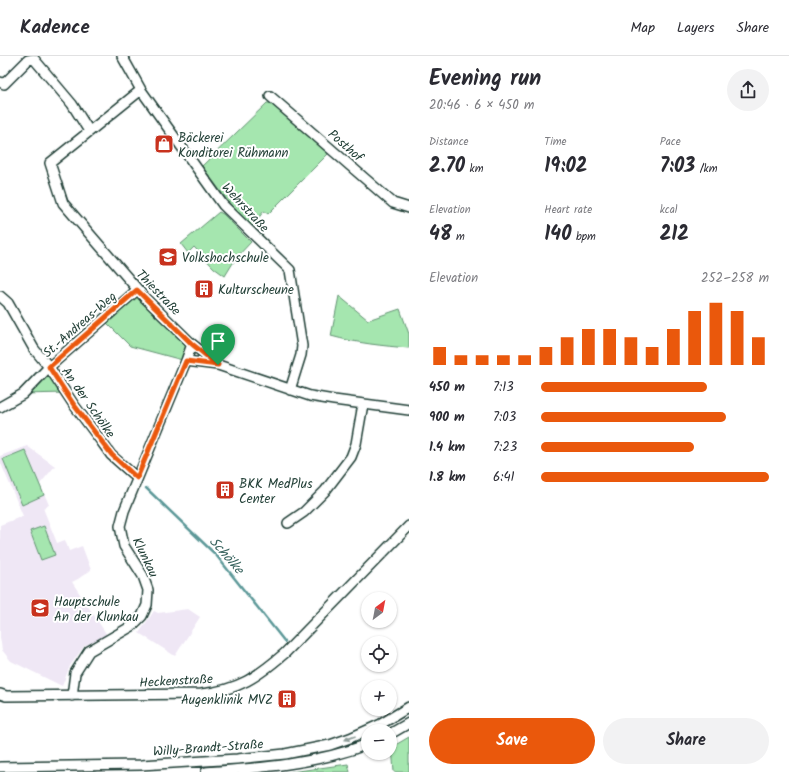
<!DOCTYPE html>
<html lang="en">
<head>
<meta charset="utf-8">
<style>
  body { margin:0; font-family:Kalam,sans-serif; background:#f2f2f3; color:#2b2b33; height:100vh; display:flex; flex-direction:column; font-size:15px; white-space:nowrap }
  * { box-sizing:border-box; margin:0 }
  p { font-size:13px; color:#7c7c81 }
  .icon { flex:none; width:22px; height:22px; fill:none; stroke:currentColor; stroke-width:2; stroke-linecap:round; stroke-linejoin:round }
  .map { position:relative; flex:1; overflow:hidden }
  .sheet { display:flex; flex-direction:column; background:#fff; width:380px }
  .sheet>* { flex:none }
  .needle { width:26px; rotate:32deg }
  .buttons { position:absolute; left:361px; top:536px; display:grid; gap:8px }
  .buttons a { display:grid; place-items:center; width:36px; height:36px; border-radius:50%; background:#fff; box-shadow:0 1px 3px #0004; font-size:20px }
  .pin { position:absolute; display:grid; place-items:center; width:34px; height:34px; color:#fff; margin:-41px -17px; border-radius:50% 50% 50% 0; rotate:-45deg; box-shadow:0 0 4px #0007 }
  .pin .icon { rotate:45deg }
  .round { display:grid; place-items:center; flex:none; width:42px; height:42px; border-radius:21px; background:#f2f2f3 }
  .summary { display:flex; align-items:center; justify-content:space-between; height:68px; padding:0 20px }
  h1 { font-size:22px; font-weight:600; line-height:30px }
  .stats { display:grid; grid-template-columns:repeat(3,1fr); gap:6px; height:68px; padding:4px 20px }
  .stats div { display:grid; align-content:center }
  .stats b { font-size:20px; font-weight:600 }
  .stats small { font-size:11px; font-weight:400 }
  .stats p { font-size:11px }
  .chart { height:112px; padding:8px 20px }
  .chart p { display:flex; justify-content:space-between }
  .chart svg { width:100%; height:72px; margin-top:4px; stroke:#ea580c; stroke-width:6 }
  .cta { display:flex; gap:8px; margin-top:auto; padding:8px 20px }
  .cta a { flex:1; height:46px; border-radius:24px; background:#ea580c; color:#fff; font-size:16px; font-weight:600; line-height:46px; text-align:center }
  .cta a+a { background:#f2f2f3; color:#2b2b33 }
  ul { padding:0 20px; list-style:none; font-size:13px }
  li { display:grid; grid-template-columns:64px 48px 1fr; align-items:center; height:30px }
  li i { height:10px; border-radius:5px; background:#ea580c }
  header { display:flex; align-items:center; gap:24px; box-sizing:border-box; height:56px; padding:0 20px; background:#fff; border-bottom:1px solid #e1e1e2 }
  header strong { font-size:19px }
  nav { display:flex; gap:22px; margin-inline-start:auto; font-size:14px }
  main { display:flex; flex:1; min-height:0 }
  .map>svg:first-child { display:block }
  .built { fill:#efe7f5 }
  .green { fill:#a5e6af; stroke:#629272 }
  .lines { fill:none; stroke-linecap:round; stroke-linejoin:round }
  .stream { stroke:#5c9898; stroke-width:2.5 }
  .minor-casing { stroke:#1f3d34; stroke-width:12 }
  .minor { stroke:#fff; stroke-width:9 }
  .oneway { fill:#8f9e9a }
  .route-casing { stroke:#fff; stroke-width:8 }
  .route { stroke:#ea580c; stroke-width:5 }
  .labels { text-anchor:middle; stroke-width:4; stroke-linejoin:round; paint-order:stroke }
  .poi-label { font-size:13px; fill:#1f3d34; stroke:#fff; text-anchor:start }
  .street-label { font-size:13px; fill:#1f3d34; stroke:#fff }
  .water-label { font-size:14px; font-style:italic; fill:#38635e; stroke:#fff }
</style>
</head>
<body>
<header>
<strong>Kadence</strong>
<nav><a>Map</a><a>Layers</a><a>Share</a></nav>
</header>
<main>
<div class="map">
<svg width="409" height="716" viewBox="0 0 409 716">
  <rect width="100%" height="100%" fill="#fff"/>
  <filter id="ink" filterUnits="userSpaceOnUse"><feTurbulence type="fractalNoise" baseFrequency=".025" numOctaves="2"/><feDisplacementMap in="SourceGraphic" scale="8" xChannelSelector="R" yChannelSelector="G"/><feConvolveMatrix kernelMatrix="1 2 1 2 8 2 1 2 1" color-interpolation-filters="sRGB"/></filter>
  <g filter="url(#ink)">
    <path class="built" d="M27,390L55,410L40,428L49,449L43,452L57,487L65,484L69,495L82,490L91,514L78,523L72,526L107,579L84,590L70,610L62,630L11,605L2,594L0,581V469L23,460L0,405V400Z
      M188,553L200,561L175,600L139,577L154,555L158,557Z"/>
    <path class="green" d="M267,47H272L329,97L268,158L264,155L252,170L230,148L202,110Z
      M219,156L223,158L251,186L236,202L225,220L214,212L194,191L188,197L181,188Z
      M137,234L192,288L186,305L130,290L104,264Z
      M339,240L368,264L400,253L409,278V292C383,290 356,287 331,280Z
      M49,311L66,337L23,338Z
      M25,394L44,439L22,449L3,403Z
      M44,470L55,499L41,504L30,475Z
      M409,681V716H394L392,691Z
      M348,708L350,716H291Z"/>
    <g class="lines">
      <path class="stream" d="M146,432L216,499L285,586"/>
      <defs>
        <path id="minor" d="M122,0L141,34L223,149L290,214L302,290L301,299L290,334
          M0,26L4,28L28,4L34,3L72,48L89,75
          M141,34L50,107L63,147L145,242L192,288L218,309L310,340L334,344L409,354
          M270,40L393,147L409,152
          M0,240L8,247L34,293L49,311L74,349L101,385L111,399L137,422
          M186,305L218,309
          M0,351L23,338L49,311L137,234
          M288,467L304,456L325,435L351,401L356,388L363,348
          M0,638L6,640L201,638C239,634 257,621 285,597L409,470
          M72,640L75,617L89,595L132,570L142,560L147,549L148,534L143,520L124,490L120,470L124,455L186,305L192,288
          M390,678L409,667
          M0,711L141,709L237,703L285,698L330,689L350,682L381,668L409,651
          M206,716C260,712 317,708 368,688"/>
      </defs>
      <use href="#minor" class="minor-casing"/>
      <use href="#minor" class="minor"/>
    </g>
    <defs><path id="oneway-solid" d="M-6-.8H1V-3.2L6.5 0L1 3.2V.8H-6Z"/></defs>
    <use class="oneway" href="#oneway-solid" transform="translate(350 682) rotate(160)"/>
  </g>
  <g class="lines" filter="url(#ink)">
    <defs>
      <path id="route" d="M137,234L192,288L218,309L186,305L137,422L112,399L74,349L49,311Z"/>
    </defs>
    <use href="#route" class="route-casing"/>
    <use href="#route" class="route"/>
  </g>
  <defs>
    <symbol id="shop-square" viewBox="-11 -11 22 22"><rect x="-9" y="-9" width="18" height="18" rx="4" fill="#c8321e" stroke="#fff"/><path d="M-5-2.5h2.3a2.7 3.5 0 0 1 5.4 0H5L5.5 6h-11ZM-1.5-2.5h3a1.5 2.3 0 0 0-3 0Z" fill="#fff"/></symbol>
    <symbol id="university-square" viewBox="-11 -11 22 22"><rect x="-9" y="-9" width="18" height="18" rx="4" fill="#c8321e" stroke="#fff"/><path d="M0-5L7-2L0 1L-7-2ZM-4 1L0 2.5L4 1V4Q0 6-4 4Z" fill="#fff"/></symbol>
    <symbol id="building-square" viewBox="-11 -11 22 22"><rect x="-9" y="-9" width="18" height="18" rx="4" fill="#c8321e" stroke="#fff"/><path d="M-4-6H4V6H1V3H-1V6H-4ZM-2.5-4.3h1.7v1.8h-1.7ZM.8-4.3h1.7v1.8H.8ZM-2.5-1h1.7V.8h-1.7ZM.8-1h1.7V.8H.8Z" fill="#fff"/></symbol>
    <symbol id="school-square" viewBox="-11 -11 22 22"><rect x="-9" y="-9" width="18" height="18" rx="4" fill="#c8321e" stroke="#fff"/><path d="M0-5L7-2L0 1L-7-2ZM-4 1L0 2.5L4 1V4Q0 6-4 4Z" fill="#fff"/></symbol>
  </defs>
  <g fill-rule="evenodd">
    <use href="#shop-square" x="153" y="77" width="22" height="22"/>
    <use href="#university-square" x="157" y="190" width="22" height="22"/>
    <use href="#building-square" x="193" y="222" width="22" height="22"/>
    <use href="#building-square" x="214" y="423" width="22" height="22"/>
    <use href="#school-square" x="29" y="541" width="22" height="22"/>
    <use href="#building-square" x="276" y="632" width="22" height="22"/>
  </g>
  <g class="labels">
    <g class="poi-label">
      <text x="178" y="86">Bäckerei<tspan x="178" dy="15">Konditorei Rühmann</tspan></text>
      <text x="182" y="206">Volkshochschule</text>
      <text x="218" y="238">Kulturscheune</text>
      <text x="239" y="432">BKK MedPlus<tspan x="239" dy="15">Center</tspan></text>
      <text x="54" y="550">Hauptschule<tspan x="54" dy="15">An der Klunkau</tspan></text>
      <text x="273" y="648" text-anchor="end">Augenklinik MVZ</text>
    </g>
    <g class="street-label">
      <text transform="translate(346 89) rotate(41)" y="5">Posthof</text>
      <text transform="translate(246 151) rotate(47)" y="5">Wehrstraße</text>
      <text transform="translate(159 236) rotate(46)" y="5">Thiestraße</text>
      <text transform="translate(79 268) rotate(-41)" y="5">St.-Andreas-Weg</text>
      <text transform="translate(89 346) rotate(55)" y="5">An der Schölke</text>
      <text transform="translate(146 501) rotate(64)" y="5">Klunkau</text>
      <text transform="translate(176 624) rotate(-3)" y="5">Heckenstraße</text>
      <text transform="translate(208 691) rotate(-4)" y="5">Willy-Brandt-Straße</text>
    </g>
    <g class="water-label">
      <text transform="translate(227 499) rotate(49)" y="5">Schölke</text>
    </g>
  </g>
</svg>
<div class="buttons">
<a><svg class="needle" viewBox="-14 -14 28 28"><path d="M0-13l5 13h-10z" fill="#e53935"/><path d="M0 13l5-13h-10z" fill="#7c7c81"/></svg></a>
<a><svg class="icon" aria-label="locate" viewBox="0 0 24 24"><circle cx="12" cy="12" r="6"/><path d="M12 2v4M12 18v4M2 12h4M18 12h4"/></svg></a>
<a>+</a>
<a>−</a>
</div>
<div class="pin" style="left:218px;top:309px;background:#1e9e55"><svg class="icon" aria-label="arrive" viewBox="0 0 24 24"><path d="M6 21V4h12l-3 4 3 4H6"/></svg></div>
</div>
<section class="sheet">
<div class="summary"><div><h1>Evening run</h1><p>20:46 · 6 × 450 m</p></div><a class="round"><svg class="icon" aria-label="share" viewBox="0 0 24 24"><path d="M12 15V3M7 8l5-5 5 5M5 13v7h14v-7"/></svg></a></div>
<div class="stats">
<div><p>Distance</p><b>2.70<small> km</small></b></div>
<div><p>Time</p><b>19:02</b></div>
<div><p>Pace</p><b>7:03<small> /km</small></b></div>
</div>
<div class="stats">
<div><p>Elevation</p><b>48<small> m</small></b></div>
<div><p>Heart rate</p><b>140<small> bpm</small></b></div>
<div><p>kcal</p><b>212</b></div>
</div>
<div class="chart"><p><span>Elevation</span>252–258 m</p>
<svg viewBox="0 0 160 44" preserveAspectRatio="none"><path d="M5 44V33M15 44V38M25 44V38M35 44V38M45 44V38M55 44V33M65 44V27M75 44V22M85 44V22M95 44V27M105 44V33M115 44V22M125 44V11M135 44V6M145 44V11M155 44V27"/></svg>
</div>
<ul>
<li><b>450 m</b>7:13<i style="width:73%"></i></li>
<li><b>900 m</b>7:03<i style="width:81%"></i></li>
<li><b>1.4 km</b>7:23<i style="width:67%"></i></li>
<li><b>1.8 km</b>6:41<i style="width:100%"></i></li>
</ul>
<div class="cta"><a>Save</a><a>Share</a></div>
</section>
</main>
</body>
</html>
